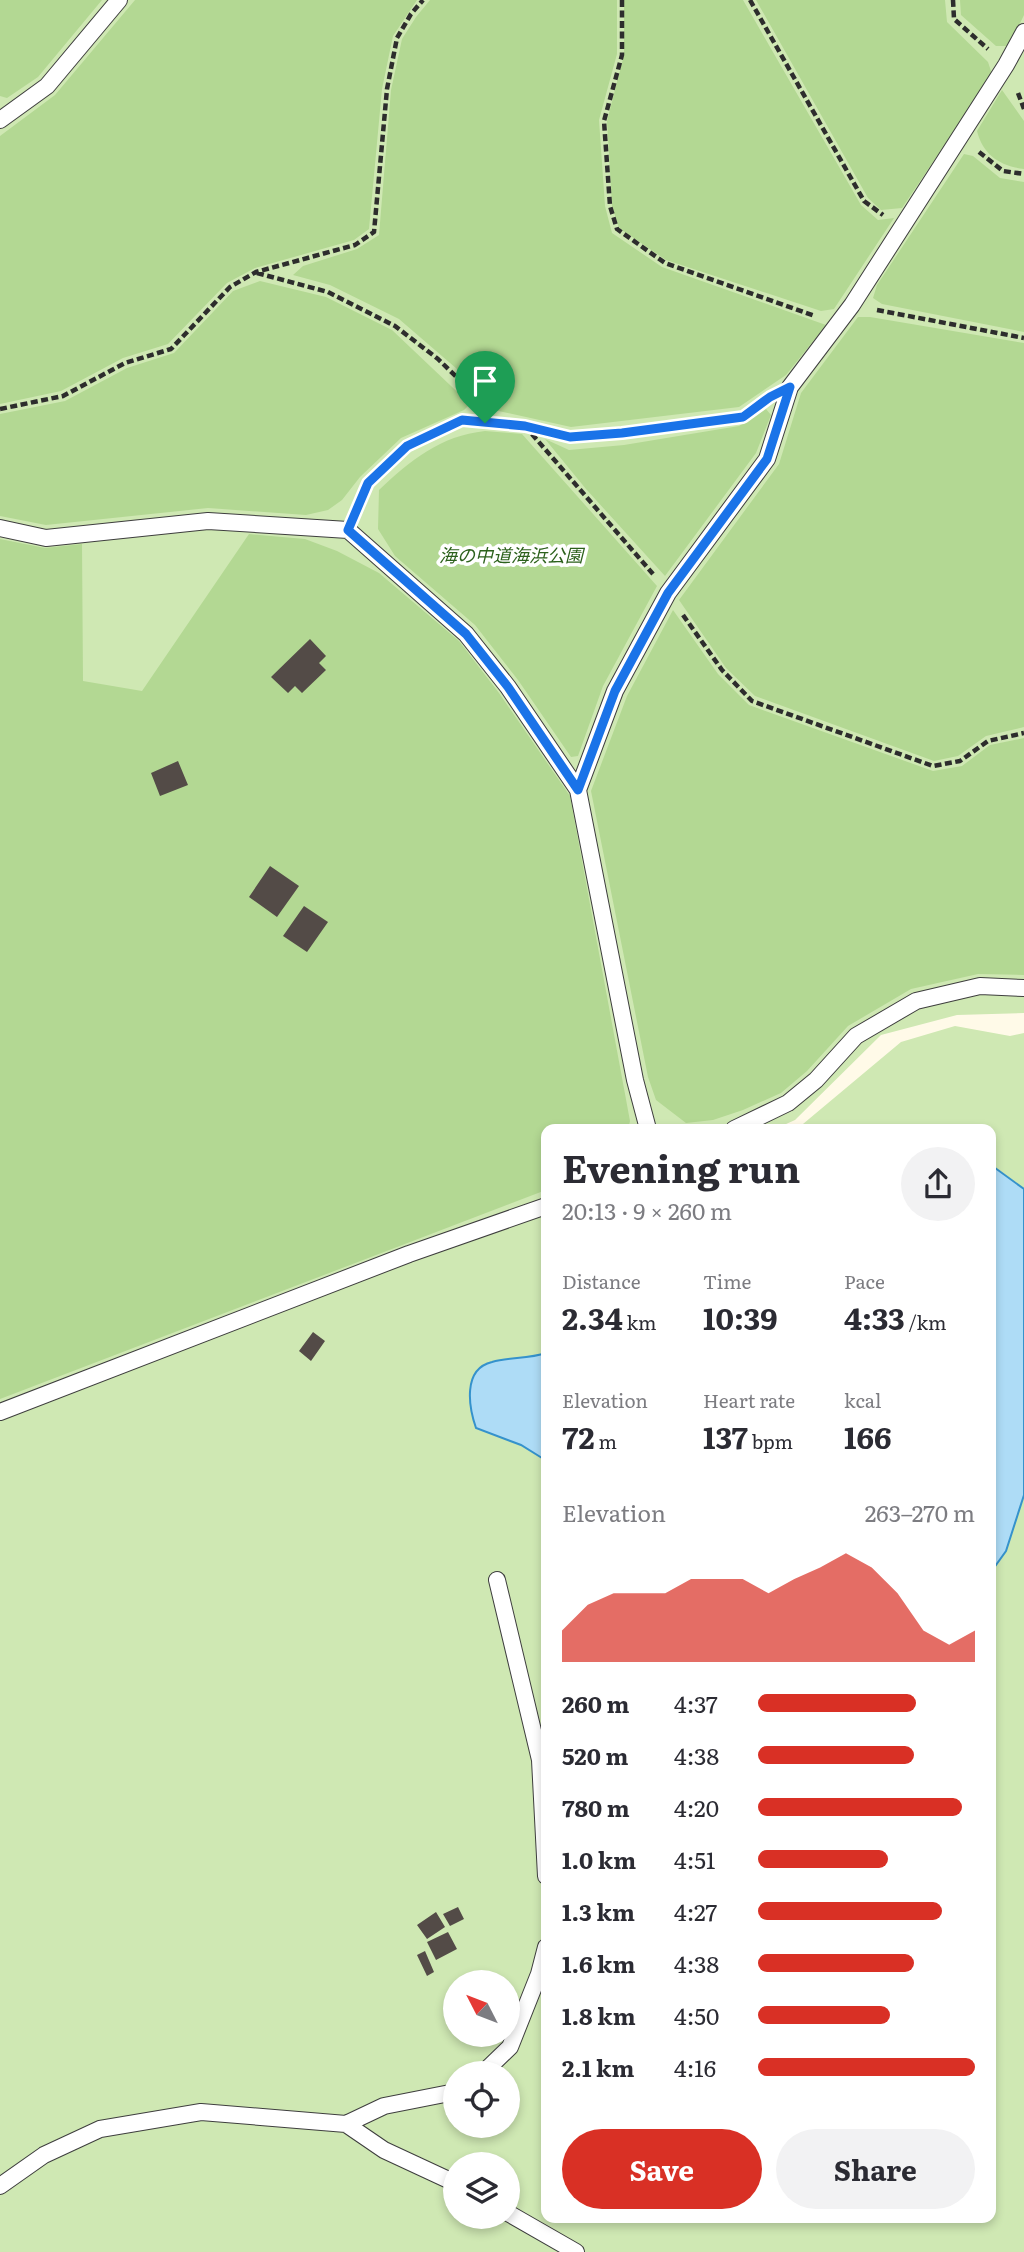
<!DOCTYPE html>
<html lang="en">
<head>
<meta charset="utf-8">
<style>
  body { margin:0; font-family:Literata,"Noto Sans JP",serif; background:#f2f2f3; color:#2b2b33; height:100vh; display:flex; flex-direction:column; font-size:26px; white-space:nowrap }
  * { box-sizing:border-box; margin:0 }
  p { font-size:23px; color:#7c7c81 }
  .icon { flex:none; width:38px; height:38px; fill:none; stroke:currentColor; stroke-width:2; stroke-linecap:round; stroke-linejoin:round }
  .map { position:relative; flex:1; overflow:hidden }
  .sheet { position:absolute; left:541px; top:1124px; width:455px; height:1099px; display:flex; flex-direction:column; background:#fff; border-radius:14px; box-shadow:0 4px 10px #0003 }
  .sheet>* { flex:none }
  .needle { width:46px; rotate:312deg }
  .controls { position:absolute; left:443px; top:1970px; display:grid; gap:14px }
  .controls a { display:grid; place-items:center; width:77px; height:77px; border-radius:50%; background:#fff; box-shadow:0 4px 10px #0003; font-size:35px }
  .pin { position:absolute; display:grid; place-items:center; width:60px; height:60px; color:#fff; margin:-72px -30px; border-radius:50% 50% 50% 0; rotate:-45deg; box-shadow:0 0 7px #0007 }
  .pin .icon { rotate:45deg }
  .round { display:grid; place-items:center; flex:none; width:74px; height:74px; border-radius:37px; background:#f2f2f3 }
  .headline { display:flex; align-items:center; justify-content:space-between; height:119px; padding:0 21px }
  h1 { font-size:38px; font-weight:700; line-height:52px }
  .metrics { display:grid; grid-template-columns:repeat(3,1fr); gap:10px; height:119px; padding:7px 21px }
  .metrics div { display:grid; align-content:center }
  .metrics b { font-size:30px; font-weight:700 }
  .metrics small { font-size:19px; font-weight:400 }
  .metrics p { font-size:19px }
  .chart { height:196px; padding:14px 21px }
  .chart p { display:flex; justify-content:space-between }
  .chart svg { width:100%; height:126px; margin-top:7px; fill:#d93025; opacity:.7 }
  .action { display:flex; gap:14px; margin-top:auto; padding:14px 21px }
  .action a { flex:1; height:80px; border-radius:42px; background:#d93025; color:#fff; font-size:28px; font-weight:700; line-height:80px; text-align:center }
  .action a+a { background:#f2f2f3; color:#2b2b33 }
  ul { padding:0 21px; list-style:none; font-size:23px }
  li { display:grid; grid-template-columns:112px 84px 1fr; align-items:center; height:52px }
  li i { height:18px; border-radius:9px; background:#d93025 }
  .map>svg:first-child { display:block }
  .green { fill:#cfe8b3; fill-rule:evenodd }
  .forest { fill:#b3d893 }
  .water { fill:#aedcf6; stroke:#3592cc; stroke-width:2 }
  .building { fill:#534b47 }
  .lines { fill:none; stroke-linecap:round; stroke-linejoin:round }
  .lane-casing { stroke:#3e3e3e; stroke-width:18 }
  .path { stroke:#2d2d2d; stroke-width:4.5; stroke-dasharray:7 3.5; stroke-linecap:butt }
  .lane { stroke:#fff; stroke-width:16 }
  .route-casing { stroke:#fff; stroke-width:14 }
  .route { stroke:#1a73e8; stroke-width:9 }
  .labels { text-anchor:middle; stroke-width:7; stroke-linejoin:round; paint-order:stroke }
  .park-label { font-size:18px; font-style:italic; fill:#2c611c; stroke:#fff }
</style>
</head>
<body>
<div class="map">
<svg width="1024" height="2252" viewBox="0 0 1024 2252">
  <rect width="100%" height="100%" fill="#fffae8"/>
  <path class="green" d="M0,0H1024V1013L957,1015L881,1035L795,1120L775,1129H546V2217H990V1129H797L901,1042L955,1026L1010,1036L1024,1033V2252H0ZM455,1983H508V2035H455ZM455,2074H508V2126H455ZM455,2165H508V2217H455Z"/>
  <path class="forest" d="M0,0H102L38,77L7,98L0,96Z
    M135,0H417L393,36L382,89L369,229L354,240L255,268L227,283L168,344L123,358L61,391L0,404V136L55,95Z
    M430,0H617V54L599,120L605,206L612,233L662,267L826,325L786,375L739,407L571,427L494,410L486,404L479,388L399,319L330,285L293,275L303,266L357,249L379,235L391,90L402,39L416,17Z
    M624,0H743L861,205L878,220L894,218L834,309L821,311L666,260L619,228L612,206L607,121L624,55Z
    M756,0H945L947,22L988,62L992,74L902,208L881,210L868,198Z
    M960,0H1024V15L1009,46H996L961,15Z
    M1002,90L1024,121V169C1000,166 983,155 977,131Z
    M964,154L973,156L1000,178L1024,182V332L882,304L873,298L877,285Z
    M260,281L326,297L392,330L470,404L464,410L401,438L360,477L342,500L328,510L306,515L208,508L46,525L0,516V414L65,401L127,368L174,353L233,291Z
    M858,317H870L1024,343V727L986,736L958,756L934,761L755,696L726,668L679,600L779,464L801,393Z
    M766,409L771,415L756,453L665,576L586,489L545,439L569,450L624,445L739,426Z
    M485,431L522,434L657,586L603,686L578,756L571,757L518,680L475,625L395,556L378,529L379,490C411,460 440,436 485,431Z
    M249,534L305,539L337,551L379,573L459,641L499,693L570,796L630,1121L628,1129H546V1190L0,1399V539L45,548L82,544L83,681L142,691Z
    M673,610L718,674L749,705L933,771L962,766L990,745L1024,738V975L978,974L911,989L848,1026L807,1071L781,1093L743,1110L713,1120L686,1123L656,1100L648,1077L591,791L627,696Z"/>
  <path class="water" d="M991,1165L1024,1189V1495L1006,1551L991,1572Z
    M546,1353V1501L542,1458L521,1445L476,1428C469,1408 462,1369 492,1362C509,1357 528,1359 546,1353Z"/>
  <path class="building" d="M310,639L326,656L319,663L326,670L302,693L295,686L288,693L271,677Z
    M178,761L188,785L160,796L151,773Z
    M270,866L299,886L277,917L249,897Z
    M304,906L328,922L307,952L283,936Z
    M313,1332L325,1341L311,1361L299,1351Z
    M458,1907L464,1919L450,1926L443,1914Z
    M436,1912L445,1927L427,1939L417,1925Z
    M448,1932L457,1949L436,1960L427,1942Z
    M425,1951L434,1972L427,1976L417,1955Z"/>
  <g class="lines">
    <defs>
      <path id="lane" d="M0,120L47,86L119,0
        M0,528L46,538L208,521L348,530L466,634L508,687L578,790
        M648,1129L635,1080L578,790L615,691L668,593L767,459L790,387L852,305L1006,65L1024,32
        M734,1129L788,1103L816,1080L856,1036L916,1001L980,986L1024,988
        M0,1412L409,1254L546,1206
        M497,1580L540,1760L546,1876
        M482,2074L510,2047L539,1974L546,1947
        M346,2124L384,2106L455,2092
        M0,2186L44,2155L100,2129L201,2112L346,2124L384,2150L455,2183
        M508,2213L576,2252"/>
    </defs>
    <use href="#lane" class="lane-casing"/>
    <path class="path" d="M622,0V55L604,121L610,206L617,229L665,263L815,316
      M750,0L864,201L883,215
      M953,0L954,19L988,49
      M1018,93L1024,109
      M979,152L1003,171L1024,174
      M257,273L328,292L395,326L438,359L473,393L485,423
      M877,310L1024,338
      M0,409L63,396L125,363L171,349L230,287L256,272L355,245L374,232L387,89L397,38L411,14L423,0
      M525,426L653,574
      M356,510L368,483L407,446L462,420L525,426L570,437L743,417L758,406
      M683,615L722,670L752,701L933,766L960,761L988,741L1024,733"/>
    <use href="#lane" class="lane"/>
  </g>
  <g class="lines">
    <defs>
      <path id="route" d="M790,387L767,459L668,593L615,691L578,790L508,687L466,634L348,530L368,483L407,446L462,420L525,426L570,437L622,433L743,417L770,397Z"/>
    </defs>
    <use href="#route" class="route-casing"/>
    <use href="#route" class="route"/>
  </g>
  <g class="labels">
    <g class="park-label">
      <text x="511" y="562">海の中道海浜公園</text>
    </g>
  </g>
</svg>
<div class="controls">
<a><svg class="needle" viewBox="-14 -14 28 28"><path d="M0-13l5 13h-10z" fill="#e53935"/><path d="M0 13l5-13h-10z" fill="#7c7c81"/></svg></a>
<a><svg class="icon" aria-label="locate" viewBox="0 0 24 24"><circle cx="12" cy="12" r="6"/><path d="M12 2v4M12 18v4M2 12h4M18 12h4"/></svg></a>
<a><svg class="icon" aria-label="layers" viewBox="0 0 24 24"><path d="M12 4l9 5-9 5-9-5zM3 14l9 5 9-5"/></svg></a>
</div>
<div class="pin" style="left:485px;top:423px;background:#1e9e55"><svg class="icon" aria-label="arrive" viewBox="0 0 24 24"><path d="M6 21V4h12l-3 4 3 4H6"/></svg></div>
<section class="sheet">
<div class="headline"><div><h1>Evening run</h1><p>20:13 · 9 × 260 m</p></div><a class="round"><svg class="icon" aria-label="share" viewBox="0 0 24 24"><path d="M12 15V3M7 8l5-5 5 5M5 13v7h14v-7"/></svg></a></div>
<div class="metrics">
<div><p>Distance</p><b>2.34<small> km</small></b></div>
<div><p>Time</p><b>10:39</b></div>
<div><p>Pace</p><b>4:33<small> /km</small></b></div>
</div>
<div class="metrics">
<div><p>Elevation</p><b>72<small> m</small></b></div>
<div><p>Heart rate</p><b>137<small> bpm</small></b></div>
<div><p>kcal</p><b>166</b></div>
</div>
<div class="chart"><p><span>Elevation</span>263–270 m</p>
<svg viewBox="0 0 160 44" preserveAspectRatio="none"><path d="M0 44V33L10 24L20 20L30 20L40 20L50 15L60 15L70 15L80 20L90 15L100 11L110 6L120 11L130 20L140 33L150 38L160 33V44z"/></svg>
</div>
<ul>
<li><b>260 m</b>4:37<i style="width:73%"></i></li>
<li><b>520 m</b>4:38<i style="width:72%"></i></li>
<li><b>780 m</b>4:20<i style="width:94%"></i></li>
<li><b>1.0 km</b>4:51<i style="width:60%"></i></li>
<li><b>1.3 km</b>4:27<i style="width:85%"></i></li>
<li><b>1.6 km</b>4:38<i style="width:72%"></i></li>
<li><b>1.8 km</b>4:50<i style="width:61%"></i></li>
<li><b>2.1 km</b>4:16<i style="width:100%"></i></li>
</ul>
<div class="action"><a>Save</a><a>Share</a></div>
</section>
</div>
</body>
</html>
